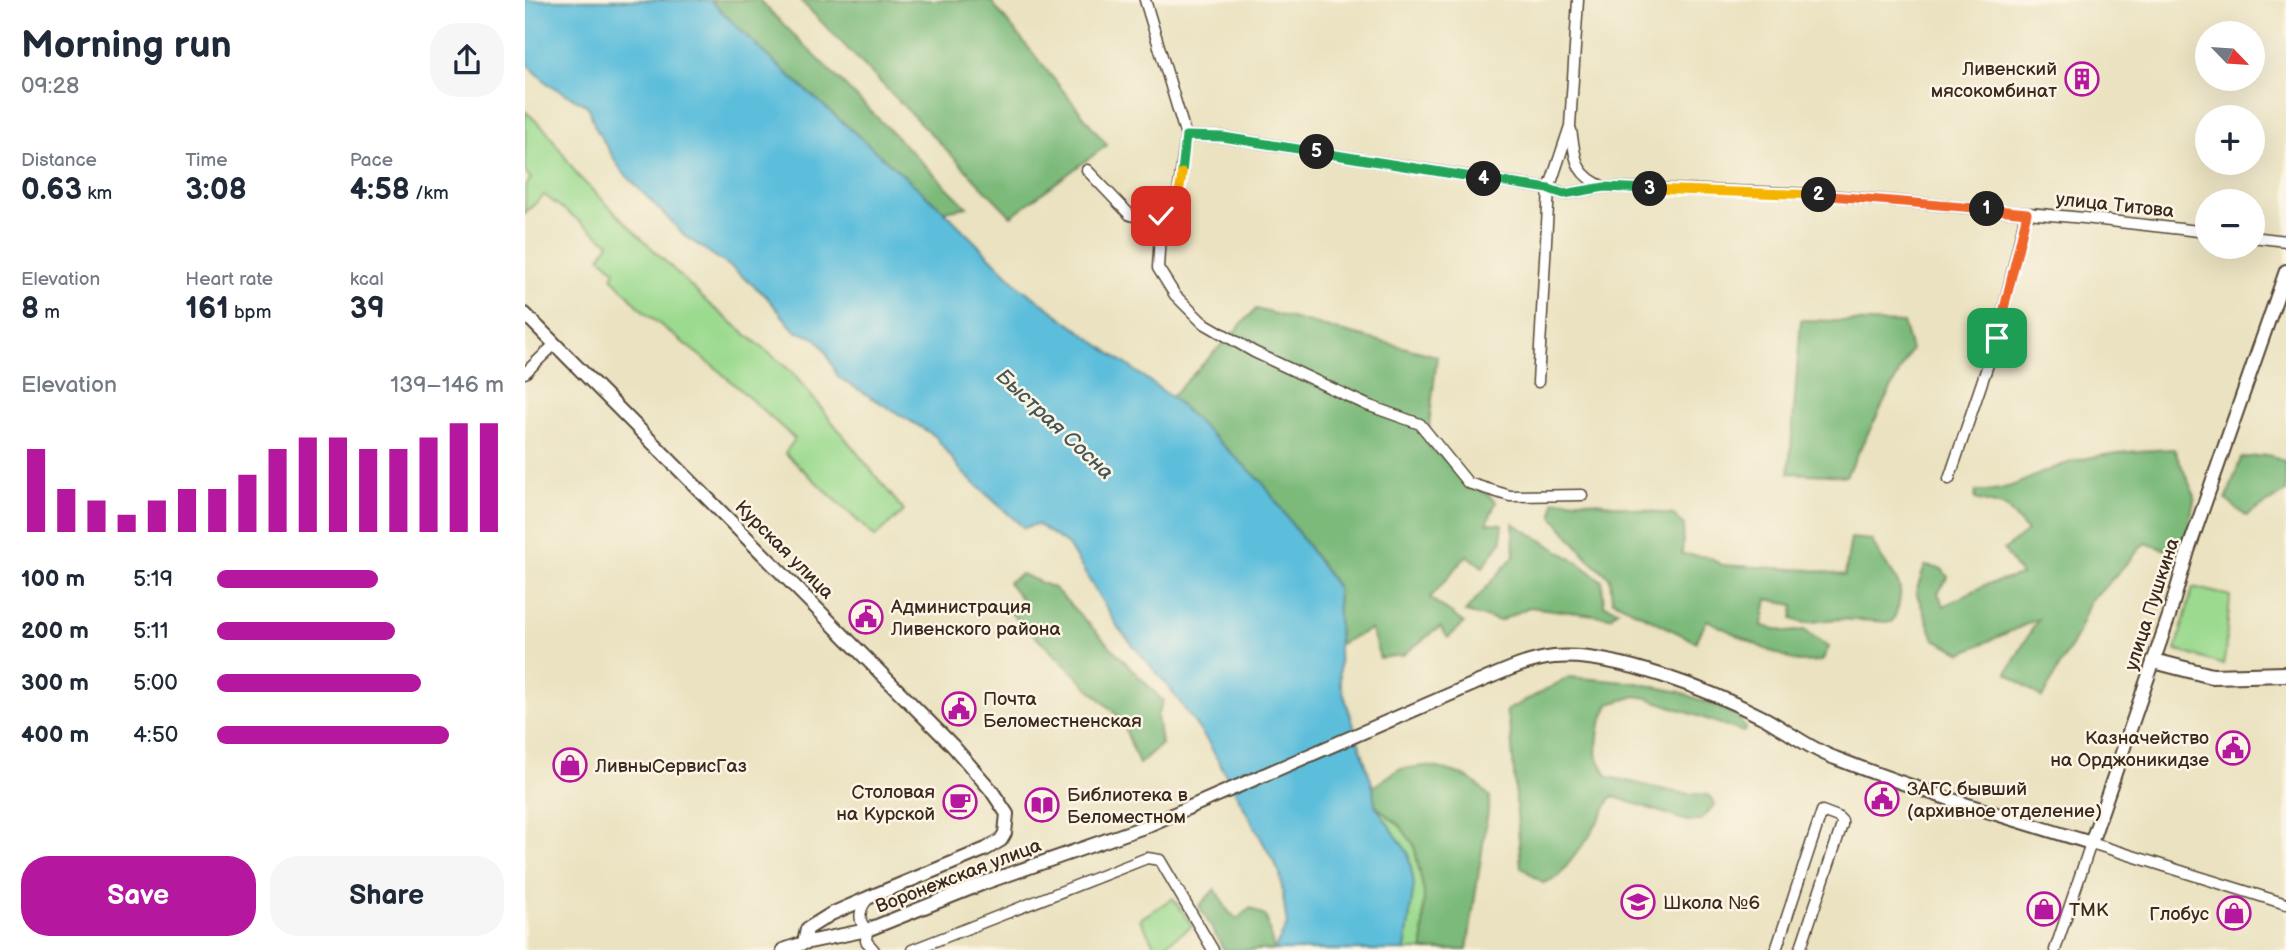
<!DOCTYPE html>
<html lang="en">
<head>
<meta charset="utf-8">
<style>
  body { margin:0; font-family:"Balsamiq Sans",sans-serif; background:#f6f6f7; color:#1f2937; height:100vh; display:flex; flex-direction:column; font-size:26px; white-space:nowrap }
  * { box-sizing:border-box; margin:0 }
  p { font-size:23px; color:#747a83 }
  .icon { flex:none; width:38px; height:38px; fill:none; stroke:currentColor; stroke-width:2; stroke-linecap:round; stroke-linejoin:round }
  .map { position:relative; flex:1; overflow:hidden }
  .details { display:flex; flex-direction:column; background:#fff; width:525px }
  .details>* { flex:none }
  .needle { width:46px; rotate:115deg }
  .buttons { position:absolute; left:1670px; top:21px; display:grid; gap:14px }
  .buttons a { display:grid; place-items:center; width:70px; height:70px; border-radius:50%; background:#fff; box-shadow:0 7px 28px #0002; font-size:35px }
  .pin { position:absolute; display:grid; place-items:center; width:60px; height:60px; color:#fff; margin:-30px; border-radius:14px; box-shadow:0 4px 10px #0006 }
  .km { position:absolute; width:35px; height:35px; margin:-18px; border-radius:50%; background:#222; color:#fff; font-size:19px; line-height:35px; text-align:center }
  .round { display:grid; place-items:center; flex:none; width:74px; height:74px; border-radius:28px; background:#f6f6f7 }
  .head { display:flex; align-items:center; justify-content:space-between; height:119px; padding:0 21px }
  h1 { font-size:38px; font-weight:700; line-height:52px }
  .stats { display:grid; grid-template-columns:repeat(3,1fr); gap:10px; height:119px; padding:7px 21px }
  .stats div { display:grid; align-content:center }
  .stats b { font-size:30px; font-weight:700 }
  .stats small { font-size:19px; font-weight:400 }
  .stats p { font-size:19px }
  .chart { height:196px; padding:14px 21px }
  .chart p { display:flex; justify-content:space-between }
  .chart svg { width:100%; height:126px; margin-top:7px; stroke:#b5179e; stroke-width:6 }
  .cta { display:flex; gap:14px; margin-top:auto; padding:14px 21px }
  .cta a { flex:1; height:80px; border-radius:28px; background:#b5179e; color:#fff; font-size:28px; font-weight:700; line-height:80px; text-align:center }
  .cta a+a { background:#f6f6f7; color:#1f2937 }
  ul { padding:0 21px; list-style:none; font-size:23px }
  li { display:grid; grid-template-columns:112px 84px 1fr; align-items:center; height:52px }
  li i { height:18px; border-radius:9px; background:#b5179e }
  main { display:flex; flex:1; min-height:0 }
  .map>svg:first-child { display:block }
  .green { fill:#9bda8f; stroke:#6b8256; stroke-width:2 }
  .forest { fill:#7cba7a; stroke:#5c724c; stroke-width:2 }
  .water { fill:#5dbedb; stroke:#4c747c; stroke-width:2 }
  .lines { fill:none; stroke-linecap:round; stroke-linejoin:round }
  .minor-casing { stroke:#554636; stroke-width:13 }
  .tertiary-casing { stroke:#554636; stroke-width:16 }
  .secondary-casing { stroke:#554636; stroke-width:18 }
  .minor { stroke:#fff; stroke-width:10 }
  .tertiary { stroke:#fff; stroke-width:12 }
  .secondary { stroke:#fff; stroke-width:14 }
  .split-1-casing { stroke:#fff; stroke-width:14 }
  .split-2-casing { stroke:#fff; stroke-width:14 }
  .split-3-casing { stroke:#fff; stroke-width:14 }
  .split-4-casing { stroke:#fff; stroke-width:14 }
  .split-5-casing { stroke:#fff; stroke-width:14 }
  .split-6-casing { stroke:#fff; stroke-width:14 }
  .split-7-casing { stroke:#fff; stroke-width:14 }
  .split-1 { stroke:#f0652b; stroke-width:9 }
  .split-2 { stroke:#f0652b; stroke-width:9 }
  .split-3 { stroke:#f5b400; stroke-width:9 }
  .split-4 { stroke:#22a559; stroke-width:9 }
  .split-5 { stroke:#22a559; stroke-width:9 }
  .split-6 { stroke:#22a559; stroke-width:9 }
  .split-7 { stroke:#f5b400; stroke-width:9 }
  .labels { text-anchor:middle; stroke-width:5; stroke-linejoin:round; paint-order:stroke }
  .poi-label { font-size:19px; fill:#3b2a1e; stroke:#fcf5e5; text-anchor:start }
  .street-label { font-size:19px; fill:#3b2a1e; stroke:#fcf5e5 }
  .water-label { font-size:21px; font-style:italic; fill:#455657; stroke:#fcf5e5 }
</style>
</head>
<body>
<main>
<section class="details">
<div class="head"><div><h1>Morning run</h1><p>09:28</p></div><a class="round"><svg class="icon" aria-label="share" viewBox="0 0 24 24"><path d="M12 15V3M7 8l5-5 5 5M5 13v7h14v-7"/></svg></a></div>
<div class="stats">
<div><p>Distance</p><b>0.63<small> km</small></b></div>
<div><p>Time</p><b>3:08</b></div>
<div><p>Pace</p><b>4:58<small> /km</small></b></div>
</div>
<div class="stats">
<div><p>Elevation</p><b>8<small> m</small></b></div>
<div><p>Heart rate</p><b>161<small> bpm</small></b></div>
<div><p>kcal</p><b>39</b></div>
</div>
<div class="chart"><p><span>Elevation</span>139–146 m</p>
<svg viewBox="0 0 160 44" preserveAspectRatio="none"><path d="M5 44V15M15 44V29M25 44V33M35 44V38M45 44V33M55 44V29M65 44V29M75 44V24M85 44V15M95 44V11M105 44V11M115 44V15M125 44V15M135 44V11M145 44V6M155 44V6"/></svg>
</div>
<ul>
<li><b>100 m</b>5:19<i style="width:56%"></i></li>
<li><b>200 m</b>5:11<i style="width:62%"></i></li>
<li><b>300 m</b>5:00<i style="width:71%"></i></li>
<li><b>400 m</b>4:50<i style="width:81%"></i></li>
</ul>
<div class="cta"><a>Save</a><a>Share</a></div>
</section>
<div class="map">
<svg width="1761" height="950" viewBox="0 0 1761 950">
  <rect width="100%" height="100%" fill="#fcf5e5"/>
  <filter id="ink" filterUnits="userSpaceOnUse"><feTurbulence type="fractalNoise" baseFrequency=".0143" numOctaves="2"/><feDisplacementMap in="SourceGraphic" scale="14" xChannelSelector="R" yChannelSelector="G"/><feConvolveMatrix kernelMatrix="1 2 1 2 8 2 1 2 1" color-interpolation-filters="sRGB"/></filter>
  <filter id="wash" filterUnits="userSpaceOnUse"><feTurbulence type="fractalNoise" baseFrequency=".00686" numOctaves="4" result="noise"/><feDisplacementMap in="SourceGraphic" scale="28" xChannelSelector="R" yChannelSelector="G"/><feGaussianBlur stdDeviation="1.57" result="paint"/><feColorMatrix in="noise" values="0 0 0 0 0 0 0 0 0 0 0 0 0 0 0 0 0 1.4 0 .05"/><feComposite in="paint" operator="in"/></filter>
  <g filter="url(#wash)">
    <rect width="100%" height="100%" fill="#eae2c0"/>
    <path class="green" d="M0,111L22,131L54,177L183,303L267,372L379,511L350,537L260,453L270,439L192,369L120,313L87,277L90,270L75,257L84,243L19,195L0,213V185L6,179L0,172Z
      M1668,587L1705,596L1699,665L1651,650Z
      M850,805L875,826L889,845L899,893L898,950H880L889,883L883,853Z
      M648,898L667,926L632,950L615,919Z"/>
    <path class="forest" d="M185,0H234L442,207L419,211L243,57Z
      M275,0H465L582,145L486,216Z
      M731,309L912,356L902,444L971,502L962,523L977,524V540L958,567L942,555L905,598L939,623L923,638L915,627L878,655L855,658L846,629L814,644L812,587L737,482L646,397Z
      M1276,320L1378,323L1386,350L1321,476L1264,473Z
      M1649,449L1670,496L1658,552L1645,551L1620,543L1578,589L1565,600L1552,635L1517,698L1482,673L1513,619L1437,653L1409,639L1391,592L1400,566L1417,569L1423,577L1413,593L1419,606L1460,585L1496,575L1479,550L1502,531L1481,507L1450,499L1451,491C1485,493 1506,475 1537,465C1572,453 1612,451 1649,449Z
      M1744,455L1761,463V492L1721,516L1701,500L1716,458Z
      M1058,500L1149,515L1159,525L1157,554L1185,557L1196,565L1286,570L1320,575L1326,538L1347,540C1361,576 1389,578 1367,622L1311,619L1279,623L1267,619L1269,605L1242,599L1237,626L1264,632L1279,630L1304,647L1297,661L1273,662L1238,648L1182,620L1171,642L1087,600L1085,578L1062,557L1028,517L1029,501Z
      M988,523L1054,563L1077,581L1079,605L1093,610L1085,617L1004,607L975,621L940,612L989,556Z
      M496,574L529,588L638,701L632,716L636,744L614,764L596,719L484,611L497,612L502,606L483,582Z
      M1044,677L1112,683L1155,692L1212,715L1221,730L1218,732L1122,698L1111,696L1084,704L1074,728L1071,755L1083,777C1114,782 1153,797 1183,794L1190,804L1176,820L1162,821L1087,796L1064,837L1033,877L1018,883L996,867L986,734L981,711Z
      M901,766C928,770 948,775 965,798L942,950H898L899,893L889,845L875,826L850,805L848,787L874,769Z
      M690,889L703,911L712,919L726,908L741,917L749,950H699L674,906Z"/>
    <path class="water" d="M0,0H185L243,57L419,211L495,287L646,397L737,482L812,588L815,682L848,787L850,805L883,853L889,884L880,950H749L762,925L755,873L683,742L644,687L594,629L543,545L512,524L499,528L438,473L410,436L313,377L300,350L291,338L270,331L241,296L206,267L161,237L96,170L70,127L63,106L23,84L0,62Z"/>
  </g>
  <g filter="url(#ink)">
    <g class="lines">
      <defs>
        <path id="minor" d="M1046,130C1051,160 1049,174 1079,187
          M661,136L698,137L1024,189L1039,194L1080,187L1290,194L1559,218L1682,232
          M562,170L605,215L629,221L641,213L653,195L661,136L620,0
          M636,216L633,268L650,295L677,322L729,352L842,405L895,424L943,483L985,496L1057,495
          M1727,237L1761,241
          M0,373L30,344
          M1013,382L1024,189L1045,126L1053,0
          M1424,479L1472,338L1501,213
          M345,897C335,906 331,920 342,930L341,941L349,950
          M387,950L622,858L635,860L688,950
          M1251,950L1297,811L1313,817L1317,821V825L1275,950
          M1530,950L1566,843L1761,904"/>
        <path id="tertiary" d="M0,314L428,746L466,790L482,814L480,833L476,840L461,849L345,897L306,914L282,929L279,943
          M258,950L279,943L342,930L459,883L619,827L949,684C975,673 1001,660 1029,657C1088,651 1189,692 1241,719C1264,732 1285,749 1310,758C1394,791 1480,817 1566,843L1644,616L1663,551L1761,271"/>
        <path id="secondary" d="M1629,661L1687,676L1761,674"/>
      </defs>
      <use href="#minor" class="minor-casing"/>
      <use href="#tertiary" class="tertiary-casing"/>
      <use href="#secondary" class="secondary-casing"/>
      <use href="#minor" class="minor"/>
      <use href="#tertiary" class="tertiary"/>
      <use href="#secondary" class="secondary"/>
    </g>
  </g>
  <g class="lines" filter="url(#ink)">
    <defs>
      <path id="split-1" d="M1462,209L1502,213L1472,338"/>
      <path id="split-2" d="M1294,195L1462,209"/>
      <path id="split-3" d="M1125,189L1294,195"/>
      <path id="split-4" d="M959,179L1024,189L1039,194L1080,187L1125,189"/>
      <path id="split-5" d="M792,152L959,179"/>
      <path id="split-6" d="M657,173L661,136L698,137L792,152"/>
      <path id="split-7" d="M636,216C651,207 656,189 657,173"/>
    </defs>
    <use href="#split-1" class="split-1-casing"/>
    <use href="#split-2" class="split-2-casing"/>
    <use href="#split-3" class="split-3-casing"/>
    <use href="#split-4" class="split-4-casing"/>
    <use href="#split-5" class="split-5-casing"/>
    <use href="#split-6" class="split-6-casing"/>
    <use href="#split-7" class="split-7-casing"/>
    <use href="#split-1" class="split-1"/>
    <use href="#split-2" class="split-2"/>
    <use href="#split-3" class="split-3"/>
    <use href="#split-4" class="split-4"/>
    <use href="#split-5" class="split-5"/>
    <use href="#split-6" class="split-6"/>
    <use href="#split-7" class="split-7"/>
  </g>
  <defs>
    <symbol id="building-ring" viewBox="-11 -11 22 22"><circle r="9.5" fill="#fcf5e5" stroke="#b5179e" stroke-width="1.5"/><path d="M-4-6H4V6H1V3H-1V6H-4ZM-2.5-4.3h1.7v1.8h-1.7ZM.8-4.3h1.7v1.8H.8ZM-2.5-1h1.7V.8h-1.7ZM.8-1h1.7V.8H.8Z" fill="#b5179e"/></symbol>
    <symbol id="civic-ring" viewBox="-11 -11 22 22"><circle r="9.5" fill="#fcf5e5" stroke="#b5179e" stroke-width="1.5"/><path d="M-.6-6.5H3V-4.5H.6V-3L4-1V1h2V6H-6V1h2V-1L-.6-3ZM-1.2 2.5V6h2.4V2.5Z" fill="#b5179e"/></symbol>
    <symbol id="shop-ring" viewBox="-11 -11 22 22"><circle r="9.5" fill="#fcf5e5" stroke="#b5179e" stroke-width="1.5"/><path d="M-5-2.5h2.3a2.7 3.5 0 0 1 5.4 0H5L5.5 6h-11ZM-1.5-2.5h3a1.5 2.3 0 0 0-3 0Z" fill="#b5179e"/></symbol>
    <symbol id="cafe-ring" viewBox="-11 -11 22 22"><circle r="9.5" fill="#fcf5e5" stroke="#b5179e" stroke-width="1.5"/><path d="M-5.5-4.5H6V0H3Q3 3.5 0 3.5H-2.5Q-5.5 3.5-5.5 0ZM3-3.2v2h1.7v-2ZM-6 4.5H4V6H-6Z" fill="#b5179e"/></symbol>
    <symbol id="library-ring" viewBox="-11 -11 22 22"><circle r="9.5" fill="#fcf5e5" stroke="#b5179e" stroke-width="1.5"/><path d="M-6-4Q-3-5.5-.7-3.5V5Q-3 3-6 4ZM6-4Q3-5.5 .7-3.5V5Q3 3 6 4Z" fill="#b5179e"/></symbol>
    <symbol id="school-ring" viewBox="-11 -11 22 22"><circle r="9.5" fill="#fcf5e5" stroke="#b5179e" stroke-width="1.5"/><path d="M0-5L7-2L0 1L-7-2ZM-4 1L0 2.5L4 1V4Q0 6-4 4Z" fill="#b5179e"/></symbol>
  </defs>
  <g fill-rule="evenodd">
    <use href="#building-ring" x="1538" y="60" width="38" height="38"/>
    <use href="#civic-ring" x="322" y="598" width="38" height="38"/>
    <use href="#civic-ring" x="415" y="690" width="38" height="38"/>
    <use href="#civic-ring" x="1689" y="729" width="38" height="38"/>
    <use href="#shop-ring" x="26" y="746" width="38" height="38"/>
    <use href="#civic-ring" x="1338" y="780" width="38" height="38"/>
    <use href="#cafe-ring" x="416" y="783" width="38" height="38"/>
    <use href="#library-ring" x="498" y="786" width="38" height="38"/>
    <use href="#school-ring" x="1094" y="883" width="38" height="38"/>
    <use href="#shop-ring" x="1500" y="890" width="38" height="38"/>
    <use href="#shop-ring" x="1690" y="894" width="38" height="38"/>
  </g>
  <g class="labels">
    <g class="poi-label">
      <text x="1532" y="75" text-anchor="end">Ливенский<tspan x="1532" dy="22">мясокомбинат</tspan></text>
      <text x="366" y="613">Администрация<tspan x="366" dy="22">Ливенского района</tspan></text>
      <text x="458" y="705">Почта<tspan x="458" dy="22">Беломестненская</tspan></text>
      <text x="1684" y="744" text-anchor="end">Казначейство<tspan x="1684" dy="22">на Орджоникидзе</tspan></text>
      <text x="70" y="772">ЛивныСервисГаз</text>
      <text x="1382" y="795">ЗАГС бывший<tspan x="1382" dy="22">(архивное отделение)</tspan></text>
      <text x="410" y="798" text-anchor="end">Столовая<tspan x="410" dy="22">на Курской</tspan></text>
      <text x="542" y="801">Библиотека в<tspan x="542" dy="22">Беломестном</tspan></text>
      <text x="1138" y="909">Школа №6</text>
      <text x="1544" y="916">ТМК</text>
      <text x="1684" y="920" text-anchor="end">Глобус</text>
    </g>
    <g class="street-label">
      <text transform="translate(1590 204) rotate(6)" y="7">улица Титова</text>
      <text transform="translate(260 549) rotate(45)" y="7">Курская улица</text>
      <text transform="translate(1626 604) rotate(-72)" y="7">улица Пушкина</text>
      <text transform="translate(433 875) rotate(-21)" y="7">Воронежская улица</text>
    </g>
    <g class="water-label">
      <text transform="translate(530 424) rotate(43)" y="7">Быстрая Сосна</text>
    </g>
  </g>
</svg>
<div class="buttons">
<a><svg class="needle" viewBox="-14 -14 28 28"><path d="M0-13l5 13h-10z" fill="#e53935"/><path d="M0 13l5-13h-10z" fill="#747a83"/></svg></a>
<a>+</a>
<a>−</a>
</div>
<div class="pin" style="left:1472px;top:338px;background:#1e9e55"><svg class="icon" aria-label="arrive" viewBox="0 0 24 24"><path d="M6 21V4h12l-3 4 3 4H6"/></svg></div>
<div class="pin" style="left:636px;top:216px;background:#d93025"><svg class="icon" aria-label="check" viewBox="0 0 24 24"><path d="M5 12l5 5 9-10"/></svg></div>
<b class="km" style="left:1462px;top:209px">1</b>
<b class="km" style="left:1294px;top:195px">2</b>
<b class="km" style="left:1125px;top:189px">3</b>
<b class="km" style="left:959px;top:179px">4</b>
<b class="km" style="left:792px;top:152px">5</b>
</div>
</main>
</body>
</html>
